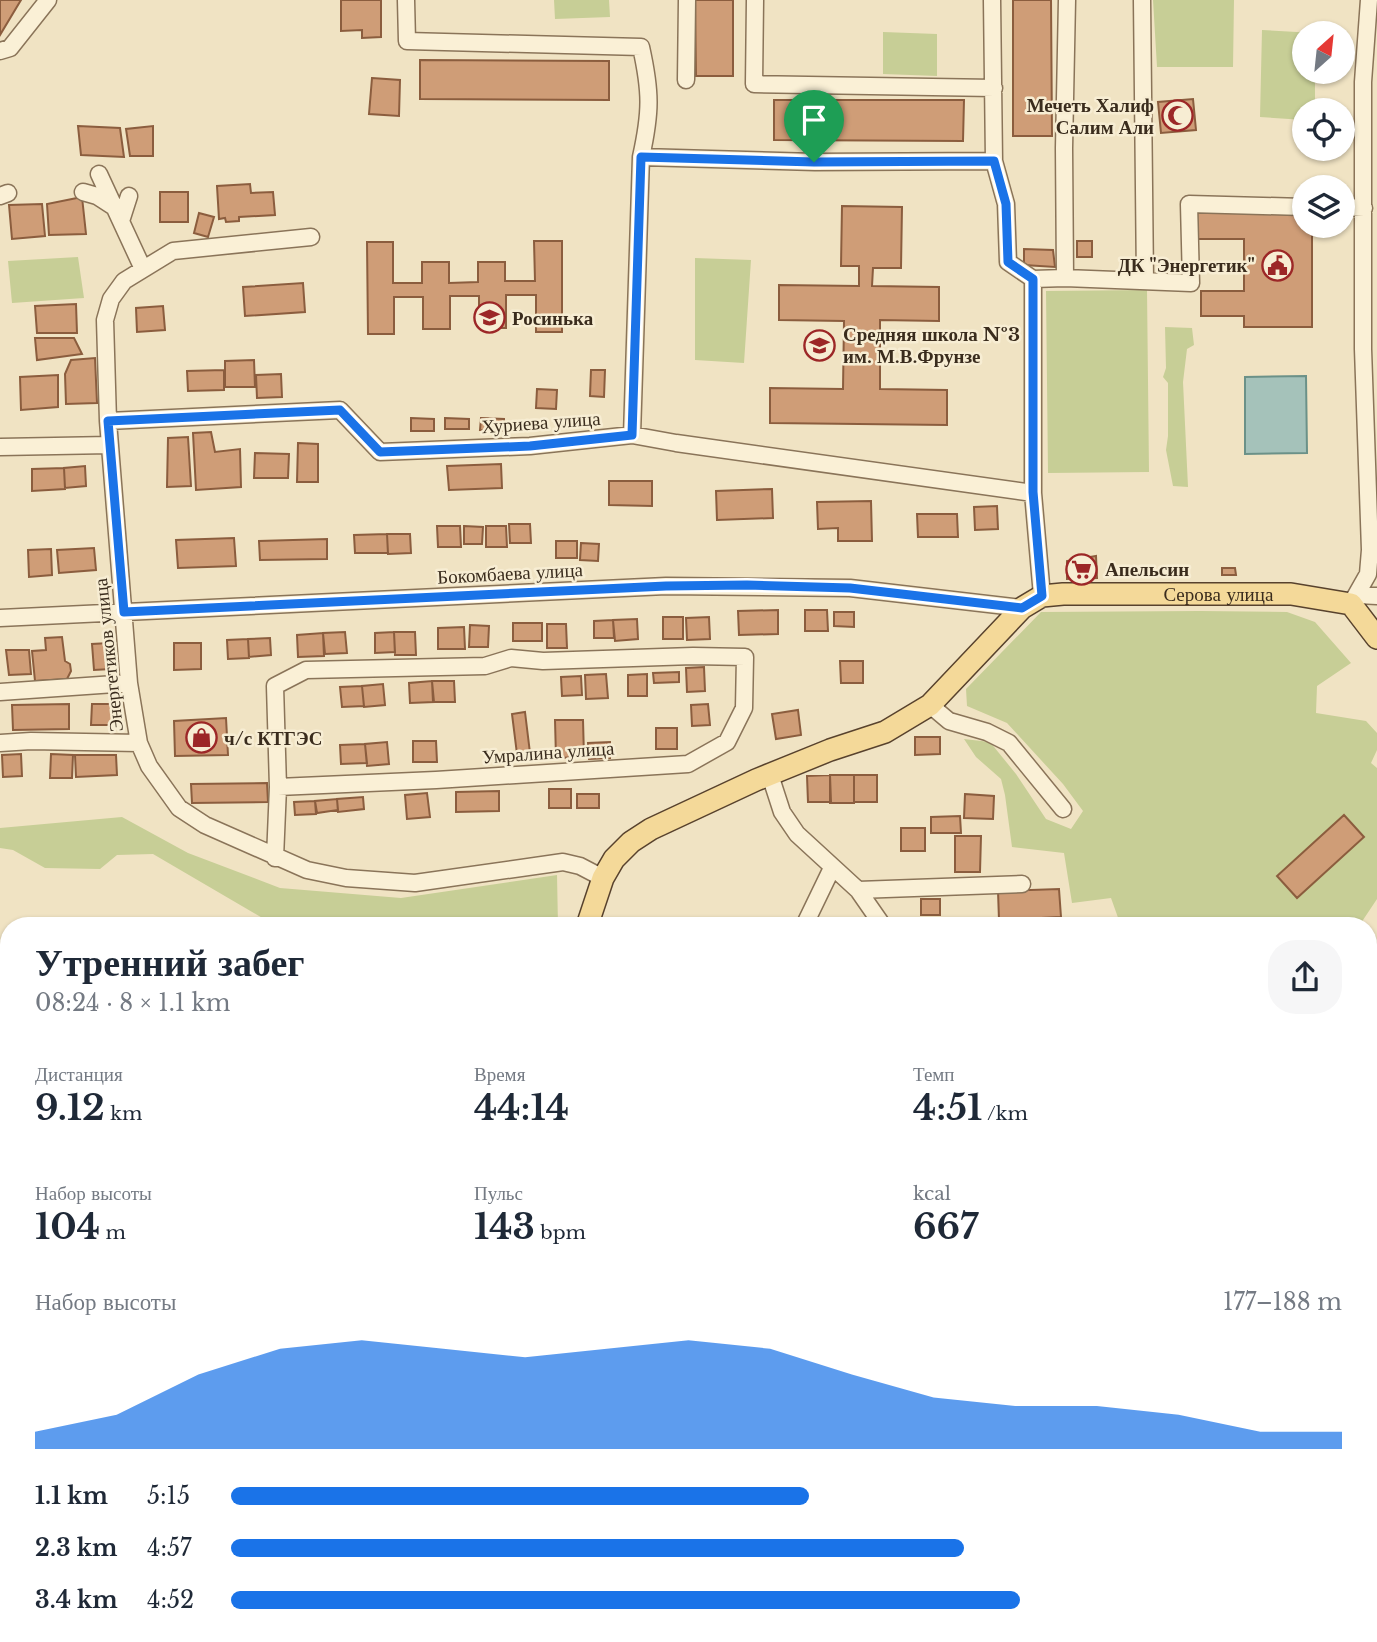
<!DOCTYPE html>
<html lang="ru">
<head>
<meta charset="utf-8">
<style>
  body { margin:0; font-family:"Libre Baskerville",serif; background:#f6f6f7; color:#1f2937; height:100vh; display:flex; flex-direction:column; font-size:26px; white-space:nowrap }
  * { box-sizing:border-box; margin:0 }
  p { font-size:23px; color:#747a83 }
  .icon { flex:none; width:38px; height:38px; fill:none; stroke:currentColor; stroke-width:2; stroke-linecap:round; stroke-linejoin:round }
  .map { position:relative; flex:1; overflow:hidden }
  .details { position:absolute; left:0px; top:917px; width:1377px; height:726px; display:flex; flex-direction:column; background:#fff; border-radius:28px 28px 0 0; box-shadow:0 2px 5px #0004 }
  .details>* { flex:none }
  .needle { width:46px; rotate:27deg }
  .fabs { position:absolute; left:1292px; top:21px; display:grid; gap:14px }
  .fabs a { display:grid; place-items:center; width:63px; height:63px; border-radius:50%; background:#fff; box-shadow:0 2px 5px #0004; font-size:35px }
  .pin { position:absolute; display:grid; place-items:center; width:60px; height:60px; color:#fff; margin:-72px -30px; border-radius:50% 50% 50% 0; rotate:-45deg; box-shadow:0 0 7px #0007 }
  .pin .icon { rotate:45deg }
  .round { display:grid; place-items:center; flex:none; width:74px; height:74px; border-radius:28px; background:#f6f6f7 }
  .overview { display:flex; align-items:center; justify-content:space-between; height:119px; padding:0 35px }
  h1 { font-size:38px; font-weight:700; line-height:52px }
  .stats { display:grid; grid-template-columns:repeat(3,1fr); gap:10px; height:119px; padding:7px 35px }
  .stats div { display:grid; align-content:center }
  .stats b { font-size:35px; font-weight:700 }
  .stats small { font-size:19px; font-weight:400 }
  .stats p { font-size:19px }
  .chart { height:196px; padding:14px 35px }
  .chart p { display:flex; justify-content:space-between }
  .chart svg { width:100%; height:126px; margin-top:7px; fill:#1a73e8; opacity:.7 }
  ul { padding:0 35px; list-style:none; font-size:23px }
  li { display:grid; grid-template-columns:112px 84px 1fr; align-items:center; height:52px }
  li i { height:18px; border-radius:9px; background:#1a73e8 }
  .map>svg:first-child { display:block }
  .green { fill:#c7ce96 }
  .water { fill:#a5c2ba; stroke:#6b9188; stroke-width:2 }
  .building { fill:#cf9d77; stroke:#8b5d3e; stroke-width:2 }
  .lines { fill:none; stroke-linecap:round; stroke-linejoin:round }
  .minor-casing { stroke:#8a7459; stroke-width:19 }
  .major-casing { stroke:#58422d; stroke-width:24 }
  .highway-casing { stroke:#58422d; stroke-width:28 }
  .minor { stroke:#faf0d6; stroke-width:16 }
  .major { stroke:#f4d999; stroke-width:21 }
  .highway { stroke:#e2a450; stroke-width:24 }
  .route-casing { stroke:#fff; stroke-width:14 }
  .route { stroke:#1a73e8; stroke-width:9 }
  .labels { text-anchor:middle; stroke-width:5; stroke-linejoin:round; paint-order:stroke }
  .poi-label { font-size:19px; font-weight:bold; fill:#3a2c1d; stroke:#f7edd3; text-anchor:start }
  .street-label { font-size:19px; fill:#3a2c1d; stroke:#f7edd3 }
</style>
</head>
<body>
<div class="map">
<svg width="1377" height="1642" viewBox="0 0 1377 1642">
  <rect width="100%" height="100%" fill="#f0e3c3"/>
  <path class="green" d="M554,0H609L610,17L555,19Z
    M1153,0H1234L1233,67H1157Z
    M1262,30L1315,33H1304V72H1315V110H1304V120L1260,117Z
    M883,32L937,34V76L883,74Z
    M78,257L84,298L12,303L8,261Z
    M695,258L751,260L744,363L695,360Z
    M1147,290L1149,472L1048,473L1046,291Z
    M1165,327L1192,328L1194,345L1187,349L1183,382L1188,487L1173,486L1166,450L1168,436V383L1163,377L1166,368Z
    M1200,611L1287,612L1315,622L1351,663L1317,686L1316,713L1366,721L1377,733V750L1371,763L1377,768V899L1359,926H1121L1111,898L1072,903L1064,853L1012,847L1005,795L1001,779L976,757L964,739L990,742L1016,774L1046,819L1071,829L1083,811L1063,784L1007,723L967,706L966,689L1041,612Z
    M122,817L188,853L280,888L401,898L557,875L558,926H276L153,854L117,855L100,869L45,868L13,850L0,848V828Z"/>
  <path class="water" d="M1306,376L1307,453L1245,454V377Z"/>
  <path class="building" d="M0,0H21L0,35Z
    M341,0H381V37L362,38V30L341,31Z
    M695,0H733V76H696Z
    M1013,0H1051L1052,136H1013Z
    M420,60L609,61V100L420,99Z
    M372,78L400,80L399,116L369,114Z
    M1193,99L1196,130L1161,133L1158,102Z
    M774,100H964L963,141L774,140Z
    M78,126L120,128L124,157L81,155Z
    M153,126V156H130L126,129Z
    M250,184L251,193L273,192L275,215L239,217V221L226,222L225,218L219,219L217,186Z
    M160,192H188V222H160Z
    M82,197L86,234L49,235L47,204Z
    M42,204L45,236L12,239L9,205Z
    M842,206L902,207L901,268H873L872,286L939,287V321L880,320V389L947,390V425L770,423V388L843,389L844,321L779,320V285L859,286V266H841Z
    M1194,212H1304V226H1312V327H1244V316H1201V291H1244V239H1194Z
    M199,213L214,217L208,237L194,233Z
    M534,241H562V332H536V295H506V328H479V296H450V329H423V297H394V334H368L367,242H393V283H422V262H449V283L478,282V262H505V281H535Z
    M1077,241H1092V257H1077Z
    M1024,249L1053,250L1055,267L1024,265Z
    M303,283L305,312L245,316L243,287Z
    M76,304L77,333H37L35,306Z
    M163,306L165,330L137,332L136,308Z
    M35,338H74L82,354L37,360Z
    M95,358L97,403L66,404L65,374L71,360Z
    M254,360L255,387H225V361Z
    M224,370V390L188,391L187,371Z
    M591,370H605L604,397L590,396Z
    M281,374L282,397L257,398L256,375Z
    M58,375V407L21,410L20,377Z
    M537,389L557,390L556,409L536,408Z
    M411,418L434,419V431H411Z
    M445,418L469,419V429H445Z
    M481,418L504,419V431L480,430Z
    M211,432L215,452L240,449L241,487L196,490L193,433Z
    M188,437L191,486L167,487L168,438Z
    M298,443L318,444V482H297Z
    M255,453L289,454L288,478H254Z
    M501,464L502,488L449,490L447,466Z
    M85,466L86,486L65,488L64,468Z
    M64,468L65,489L32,491V469Z
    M609,481H652V506L609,505Z
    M772,489L773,518L717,520L716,491Z
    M871,501L872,541H838V528L818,529L817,502Z
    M997,506L998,529L975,530L974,507Z
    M917,514H957L958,537H918Z
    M509,524H530L531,543H510Z
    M437,526H460L461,547H438Z
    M464,526L483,527L482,544H464Z
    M486,526H506L507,547H486Z
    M387,534L388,553H355L354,535Z
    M387,534H410L411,553L388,554Z
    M234,538L236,566L178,568L176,540Z
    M327,539V559L260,560L259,541Z
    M556,541H577V558H556Z
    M581,543L599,544L598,561L580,560Z
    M94,548L96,570L59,573L57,550Z
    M51,549L52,575L29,577L28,550Z
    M1096,556L1097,578L1067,579V561Z
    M1222,568H1235L1236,575H1222Z
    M778,610V634L739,635L738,611Z
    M805,610H827L828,631H805Z
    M834,612H854V627L834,626Z
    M663,617H683V639H663Z
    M709,617L710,639L687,640L686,618Z
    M637,619L638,639L615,641L613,620Z
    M613,620L614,638H594V621Z
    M513,623H542V641H513Z
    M547,624H566L567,648H547Z
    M470,625L489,626L488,647H469Z
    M464,627L465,649H438V628Z
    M345,632L347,653L325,654L323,633Z
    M394,632L395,652L375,653V633Z
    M394,632H415L416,655H395Z
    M323,633L324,656L298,657L297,635Z
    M62,637L65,661L70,664L71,671L67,679L35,681L32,651L46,650L45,638Z
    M270,638L271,655L249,657L248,639Z
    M248,639L249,658L228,659L227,640Z
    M109,643L111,669L94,670L92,644Z
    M174,643H201V669L174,670Z
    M6,650H29L31,674L9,675Z
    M840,661H863V683H841Z
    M704,667L705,691L687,692L686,668Z
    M679,672V682L654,683L653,673Z
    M606,674L608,698L586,699L585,675Z
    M647,674V696H628V675Z
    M581,676L582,695L562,696L561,677Z
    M432,681H454L455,702H433Z
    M432,681L434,702L410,703L409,683Z
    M383,684L385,705L364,707L362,686Z
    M362,686L364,706L342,707L340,687Z
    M69,704V729L13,730L12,705Z
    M92,704H113V725H91Z
    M708,704L710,725L692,726L691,705Z
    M798,710L801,735L776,739L772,714Z
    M525,712L530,753L517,754L512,714Z
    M226,718L228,755L175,756L174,721Z
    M555,720H583L584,757L556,758Z
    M656,728H677V749H656Z
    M915,737H940V754L915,755Z
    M413,741H436L437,762H413Z
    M387,742L389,764L367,766L365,744Z
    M610,742V758L589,759L588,743Z
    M365,744L367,763L341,764L340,745Z
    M21,754L22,776L3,777L2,755Z
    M51,754L73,755L72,778H50Z
    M75,755H116L117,775L76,777Z
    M830,775H854V803H830Z
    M830,775L831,802H808L807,776Z
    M854,775H877V802H854Z
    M267,783L268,802L192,803L191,784Z
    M549,789H571V808H549Z
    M499,791V811L456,812V792Z
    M427,793L430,817L407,819L405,795Z
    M577,794H599V808H577Z
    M965,794L994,796L993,819L964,818Z
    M363,797L364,809L338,812L337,799Z
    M337,799L338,810L317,813L315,801Z
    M315,801L316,814L295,815L294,802Z
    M1344,815L1364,837L1297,898L1277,876Z
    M960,816L961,833H931V817Z
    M901,828H925V851H901Z
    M955,836H981L980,872H955Z
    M1059,889L1061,917L999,920L998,891Z
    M921,899H940V915H921Z
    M1368,948H1372L1373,972H1368Z
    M1368,1262L1377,1265V1298L1368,1295Z
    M1376,1409L1377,1410V1450L1368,1446V1429Z
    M1368,1606L1377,1609V1642L1353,1634H1368Z
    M620,1634H657L658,1642H621Z
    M816,1634H842L831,1642H821Z
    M1134,1634H1150L1151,1635L1143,1642H1133L1132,1636Z"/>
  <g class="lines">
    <defs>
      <path id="minor" d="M406,0L407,41L641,47C651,92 651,112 641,157L632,435
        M755,0L754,84L994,88
        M992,0L994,161L1006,204L1008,262L1033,279
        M1142,0L1145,281
        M0,51L10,48L48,0
        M686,80L687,0
        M641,157L815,162L994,161
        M99,174L143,269
        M83,192L97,196L114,207
        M0,196L8,193
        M1342,207L1364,208
        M121,221L129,196
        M311,237L173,251L124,281L111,299L105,320L108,421L129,683L139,743L149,766L179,808L205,825L307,870L346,878L415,883L563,862L580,866L603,878
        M1065,278L1064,148L1067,0
        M108,421L340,410L380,452L530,446L632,435L676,443L1033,493
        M0,447L110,445
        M1358,595L1377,596
        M1042,596L1033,493V279L1065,278L1191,283L1189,204L1304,207
        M1351,604L1368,574L1370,550L1363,349V82L1369,0
        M0,618L666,586L850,588L1022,608
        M0,692L129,683
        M930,705L949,721L987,732L1009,743L1063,809
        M0,743L31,741L139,743
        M770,775L782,812L797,834L858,890L883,926
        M275,858L278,787L275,686L306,670L485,666L511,658L543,661L693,656L745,657L744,708L727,742L688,764L436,780L278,787
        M858,890L1022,884
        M804,926L832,868
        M1368,1001L1377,997
        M1368,1050L1377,1057
        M1368,1110L1377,1106
        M1368,1325L1377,1328
        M1368,1382L1377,1385
        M1368,1587L1377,1560
        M1311,1634L1331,1642
        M1202,1642L1212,1634
        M1352,1642L1354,1635"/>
      <g id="major">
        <path id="s1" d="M587,926L603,878L614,859L631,842L651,829L756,780L830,750L885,732L930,705L1022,608L1042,596L1063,594H1291L1351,604L1377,638"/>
        <path d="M1368,1532L1377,1535"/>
      </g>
      <path id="highway" d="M0,1322L9,1324
        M1012,1634L1015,1642"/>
    </defs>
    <use href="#minor" class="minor-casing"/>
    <use href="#major" class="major-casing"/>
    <use href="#highway" class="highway-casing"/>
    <use href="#minor" class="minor"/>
    <use href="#major" class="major"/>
    <use href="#highway" class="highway"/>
  </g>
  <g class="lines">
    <defs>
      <path id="route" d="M641,157L814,162L994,161L1006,204L1008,262L1033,279V492L1042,596L1022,608L850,588L747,585L666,586L124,612L108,421L340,410L380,452L530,446L632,435Z"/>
    </defs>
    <use href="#route" class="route-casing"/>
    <use href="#route" class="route"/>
  </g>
  <defs>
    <symbol id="mosque-ring" viewBox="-11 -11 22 22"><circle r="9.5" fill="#f7edd3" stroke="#9c2727" stroke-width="1.5"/><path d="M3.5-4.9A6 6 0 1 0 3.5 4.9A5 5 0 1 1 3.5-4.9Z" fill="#9c2727"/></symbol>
    <symbol id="civic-ring" viewBox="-11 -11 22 22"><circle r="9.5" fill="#f7edd3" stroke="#9c2727" stroke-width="1.5"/><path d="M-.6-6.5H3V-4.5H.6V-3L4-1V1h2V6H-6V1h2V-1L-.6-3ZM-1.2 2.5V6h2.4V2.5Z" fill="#9c2727"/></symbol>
    <symbol id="school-ring" viewBox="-11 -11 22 22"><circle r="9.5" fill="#f7edd3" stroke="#9c2727" stroke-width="1.5"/><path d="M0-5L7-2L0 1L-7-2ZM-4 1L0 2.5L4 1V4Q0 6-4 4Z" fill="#9c2727"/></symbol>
    <symbol id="supermarket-ring" viewBox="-11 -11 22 22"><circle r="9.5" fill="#f7edd3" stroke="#9c2727" stroke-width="1.5"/><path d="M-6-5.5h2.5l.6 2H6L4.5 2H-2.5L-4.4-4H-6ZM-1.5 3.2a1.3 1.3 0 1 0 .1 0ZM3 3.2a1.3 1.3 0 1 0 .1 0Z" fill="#9c2727"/></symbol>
    <symbol id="shop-ring" viewBox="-11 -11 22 22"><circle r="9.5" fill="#f7edd3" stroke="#9c2727" stroke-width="1.5"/><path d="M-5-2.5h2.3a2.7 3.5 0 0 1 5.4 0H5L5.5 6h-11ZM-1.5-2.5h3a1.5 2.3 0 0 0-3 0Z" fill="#9c2727"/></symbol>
  </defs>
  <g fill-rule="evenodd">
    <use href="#mosque-ring" x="1160" y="98" width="35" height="35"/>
    <use href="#civic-ring" x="1260" y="248" width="35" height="35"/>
    <use href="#school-ring" x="472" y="300" width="35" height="35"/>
    <use href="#school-ring" x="802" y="328" width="35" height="35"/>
    <use href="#supermarket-ring" x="1064" y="552" width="35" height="35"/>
    <use href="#shop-ring" x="184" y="720" width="35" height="35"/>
  </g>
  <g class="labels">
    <g class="poi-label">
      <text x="1154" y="112" text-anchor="end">Мечеть Халиф<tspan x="1154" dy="22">Салим Али</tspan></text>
      <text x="1255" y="272" text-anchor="end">ДК "Энергетик"</text>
      <text x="512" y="325">Росинька</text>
      <text x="843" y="341">Средняя школа №3<tspan x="843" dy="22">им. М.В.Фрунзе</tspan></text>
      <text x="1105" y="576">Апельсин</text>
      <text x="224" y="745">ч/с КТГЭС</text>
    </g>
    <g class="street-label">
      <text transform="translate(541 422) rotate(-4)" y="7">Хуриева улица</text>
      <text transform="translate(510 573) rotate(-3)" y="7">Бокомбаева улица</text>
      <text dy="7" stroke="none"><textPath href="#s1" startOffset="760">Серова улица</textPath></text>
      <text transform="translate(108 655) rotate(-96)" y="7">Энергетиков улица</text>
      <text transform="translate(548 752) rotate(-4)" y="7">Умралина улица</text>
    </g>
  </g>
</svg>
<div class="fabs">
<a><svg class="needle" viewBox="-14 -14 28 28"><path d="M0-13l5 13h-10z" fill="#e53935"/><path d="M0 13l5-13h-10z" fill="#747a83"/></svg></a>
<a><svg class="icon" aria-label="locate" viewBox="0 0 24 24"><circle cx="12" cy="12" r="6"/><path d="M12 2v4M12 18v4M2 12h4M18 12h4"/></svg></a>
<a><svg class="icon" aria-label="layers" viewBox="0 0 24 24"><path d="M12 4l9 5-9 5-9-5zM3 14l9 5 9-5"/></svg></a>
</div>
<div class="pin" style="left:814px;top:162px;background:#1e9e55"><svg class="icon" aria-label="arrive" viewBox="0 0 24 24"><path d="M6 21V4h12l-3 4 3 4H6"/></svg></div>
<section class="details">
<div class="overview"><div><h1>Утренний забег</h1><p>08:24 · 8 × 1.1 km</p></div><a class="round"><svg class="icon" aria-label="share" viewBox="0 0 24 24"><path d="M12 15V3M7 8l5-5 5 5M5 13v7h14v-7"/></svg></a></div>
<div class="stats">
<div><p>Дистанция</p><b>9.12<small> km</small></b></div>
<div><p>Время</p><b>44:14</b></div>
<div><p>Темп</p><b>4:51<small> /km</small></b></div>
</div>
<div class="stats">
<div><p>Набор высоты</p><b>104<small> m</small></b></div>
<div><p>Пульс</p><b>143<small> bpm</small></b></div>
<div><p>kcal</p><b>667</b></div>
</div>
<div class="chart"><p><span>Набор высоты</span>177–188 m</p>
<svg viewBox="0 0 160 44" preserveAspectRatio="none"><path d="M0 44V38L10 32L20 18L30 9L40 6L50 9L60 12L70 9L80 6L90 9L100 18L110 26L120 29L130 29L140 32L150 38L160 38V44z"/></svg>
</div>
<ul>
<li><b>1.1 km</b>5:15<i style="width:52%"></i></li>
<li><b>2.3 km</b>4:57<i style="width:66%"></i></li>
<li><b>3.4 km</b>4:52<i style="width:71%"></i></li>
</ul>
</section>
</div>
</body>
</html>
